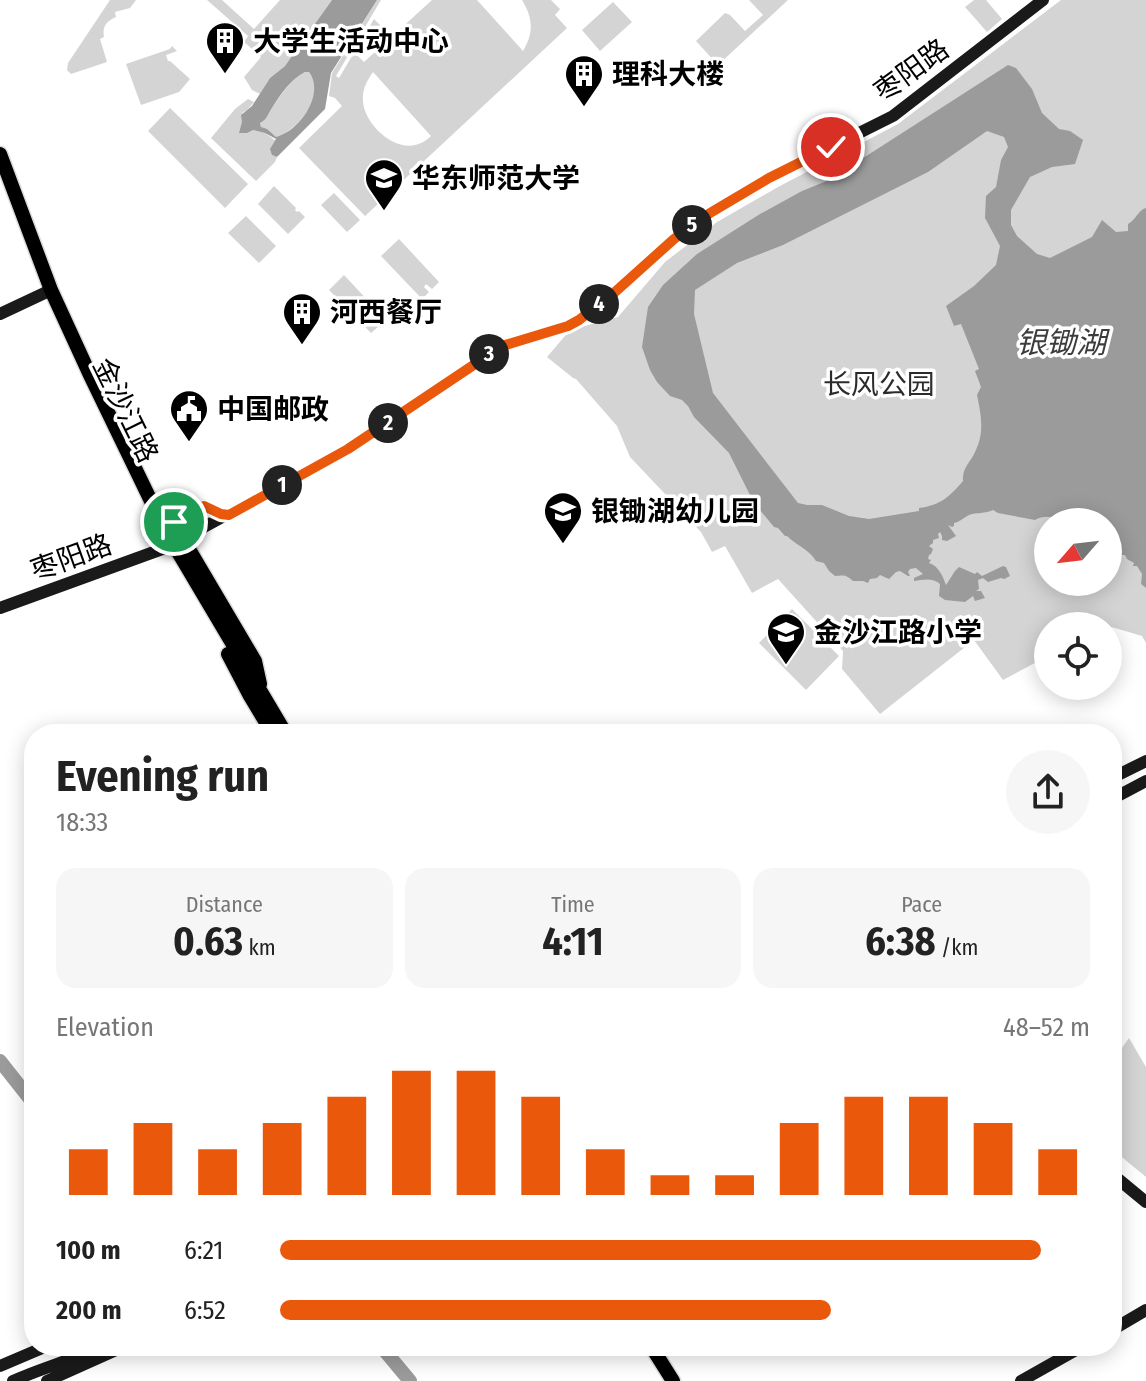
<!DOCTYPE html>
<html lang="en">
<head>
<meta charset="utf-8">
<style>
  body { margin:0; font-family:"Fira Sans Condensed","Noto Sans SC",sans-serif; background:#f6f6f6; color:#222; height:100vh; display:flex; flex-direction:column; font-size:30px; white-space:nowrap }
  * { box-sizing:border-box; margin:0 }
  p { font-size:26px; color:#767676 }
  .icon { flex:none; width:44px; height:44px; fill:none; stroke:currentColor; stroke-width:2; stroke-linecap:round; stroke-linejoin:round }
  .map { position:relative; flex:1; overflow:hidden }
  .side { position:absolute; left:24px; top:724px; width:1098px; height:632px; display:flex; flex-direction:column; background:#fff; border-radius:32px; box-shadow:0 4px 20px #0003 }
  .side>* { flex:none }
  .needle { width:52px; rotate:242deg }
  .fabs { position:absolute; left:1034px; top:508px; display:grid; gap:16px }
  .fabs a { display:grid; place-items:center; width:88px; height:88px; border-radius:50%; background:#fff; box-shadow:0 4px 20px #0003; font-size:40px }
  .pin { position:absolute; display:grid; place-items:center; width:68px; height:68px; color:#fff; margin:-34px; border:4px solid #fff; border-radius:50%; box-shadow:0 2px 8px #0007 }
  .km { position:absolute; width:40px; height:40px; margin:-20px; border-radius:50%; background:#222; color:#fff; font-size:22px; line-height:40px; text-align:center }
  .round { display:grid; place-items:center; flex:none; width:84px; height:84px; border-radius:42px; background:#f6f6f6 }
  .headline { display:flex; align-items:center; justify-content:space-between; height:136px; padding:0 32px }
  h1 { font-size:44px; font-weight:700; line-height:60px }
  .stats { display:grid; grid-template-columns:repeat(3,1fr); gap:12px; height:136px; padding:8px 32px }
  .stats div { display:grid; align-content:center; border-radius:20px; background:#f6f6f6; text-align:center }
  .stats b { font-size:40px; font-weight:700 }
  .stats small { font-size:22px; font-weight:400 }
  .stats p { font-size:22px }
  .chart { height:224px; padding:16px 32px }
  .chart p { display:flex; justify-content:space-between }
  .chart svg { width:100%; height:144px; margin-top:8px; stroke:#ea580c; stroke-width:6 }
  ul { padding:0 32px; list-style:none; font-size:26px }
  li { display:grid; grid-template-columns:128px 96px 1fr; align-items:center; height:60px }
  li i { height:20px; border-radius:10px; background:#ea580c }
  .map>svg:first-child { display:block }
  .green { fill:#d4d4d4; fill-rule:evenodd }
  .water { fill:#9b9b9b; fill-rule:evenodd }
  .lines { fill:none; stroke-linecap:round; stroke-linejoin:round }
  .river { stroke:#9b9b9b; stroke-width:14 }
  .primary-casing { stroke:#dbdbdb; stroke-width:17 }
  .secondary { stroke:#1a1a1a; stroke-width:12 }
  .primary { stroke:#000; stroke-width:14 }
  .route-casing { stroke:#fff; stroke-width:16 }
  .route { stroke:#ea580c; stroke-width:10 }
  .labels { text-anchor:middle; stroke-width:7; stroke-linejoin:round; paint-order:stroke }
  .poi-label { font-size:28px; font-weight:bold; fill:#000; stroke:#fff; text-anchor:start }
  .street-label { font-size:28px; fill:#000; stroke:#fff }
  .park-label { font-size:28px; fill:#2b2b2b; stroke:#fff }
  .water-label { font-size:30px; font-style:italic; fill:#3c3c3c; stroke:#fff }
</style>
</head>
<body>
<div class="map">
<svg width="1146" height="1381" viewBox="0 0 1146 1381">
  <rect width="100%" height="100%" fill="#fff"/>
  <path class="green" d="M110,0H136L130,8L115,12L116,17C107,21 102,26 104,37L100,39L107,62L71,74L67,70L68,63Z
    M207,0H222L254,29L280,0H332L294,55L285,66L270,78L260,94L252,90L244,77L261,57L244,42L248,36Z
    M377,0H381L336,76L339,78L374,19L383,28L356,54L364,62L432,0H477L523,51C534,33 533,18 522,0H551L560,9L555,15L567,28L365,216L299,148L342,106L335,98L329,96L332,73ZM373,72L431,136C430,137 423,143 421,143C396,155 364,124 363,101C362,89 367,81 373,72Z
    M749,0H788L718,65L696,41L725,13L730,15L745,31L763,15Z
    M974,0H986L1002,19L987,32L965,7Z
    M1061,0H1146V643L1142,636L1108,626H1048V656L1003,680L974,640L880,714L842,669L843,651L778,579L752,593L725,546L712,552L701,532L630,457L617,426L576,379L573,378L547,357L570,330L618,317L665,262L717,222L778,187L898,124ZM1048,522H1108V582H1048Z
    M613,2L632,22L600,51L582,30Z
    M172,46L177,51L166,55L168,61H170L190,79L179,92L141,105L126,64L170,49Z
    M305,72H309C327,97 299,126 278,138L276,137L261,127L260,123C268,119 267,115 272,108C282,94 290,80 305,72Z
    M248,99L254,102L247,110L242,113L253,130L265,133L276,141L272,155L277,157L275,162L256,181L211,138L235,109Z
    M170,108L248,184L225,208L148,131Z
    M274,186L296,208L295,210L297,212L299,211L305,217L288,234L258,204Z
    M334,193L360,220L347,232L321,205Z
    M246,216L276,246L259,263L228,233Z
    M399,239L439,282L432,289L426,284L424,287L429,292L422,299L381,256Z
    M344,275L386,320L371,333L329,290Z
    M792,609L839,656L806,690L759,643Z
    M1129,1038L1146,1067V1177L1112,1149V1062Z"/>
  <path class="water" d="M332,0H377L331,73L325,109L277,157L272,155L270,149L276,139L265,133L253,130L247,133H239L242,122L241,115L252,106L270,78L285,66ZM305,72H309C326,95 298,132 276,137L267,129L261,127L260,123C268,119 267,115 272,108C281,94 290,80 305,72Z
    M1008,65L1016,68L1032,89L1042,113L1059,129L1070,131L1083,140L1075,164L1052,167L1030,177L1011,210V225L1017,236L1037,254L1050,258L1092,237L1102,220L1116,232L1128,231V224C1136,220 1138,210 1146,208V588L1141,584L1142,574L1137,566H1133L1134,563L1127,559L1125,555H1120L1119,553L1108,550V522C1097,522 1085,523 1074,522C1060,521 1048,512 1035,520L998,513L993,510C985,514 977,512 969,515C963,518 960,522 954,523V526L952,527L948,525L956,536L947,541L942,540V536L940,532L938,534L939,538L933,540V543L929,546L933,549L931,554L929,555L928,559L931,560L929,563C939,566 943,577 946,585L955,571L959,567L975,574L977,572L982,576L1003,566L1006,567L1010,576L1004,579L1001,578L988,582L983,578L978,580L979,589L976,591H981L985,598L975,601L973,596L965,602L945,600L939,596L940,584C932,577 923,580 914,581V578L923,574L916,568L910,569L908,572L910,576H908L900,571L896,572L889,579L880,575L877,578L870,579L868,583L863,581H853C846,575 845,575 835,576L829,571L824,563L816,561C810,550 796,545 787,536H785L778,528L774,527L754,503L729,453L694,417L688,406L682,400L670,396L657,382L650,370L642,347L648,307L663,285L697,254L760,214L802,191L829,180ZM987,131L1004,137L1008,147L1001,160L996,187L986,196L985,218L1000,246L996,265L974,286L946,306L954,326L961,324L979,369L975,371L981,387L977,395C981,415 985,432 975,452C970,463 962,468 963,481C949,497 941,505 919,508V511L869,519L849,516L822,505H807L798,503L713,393L694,314L695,290L737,263L783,245L928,172Z"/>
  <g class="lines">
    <path class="river" d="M0,1061L34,1104
      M379,1346L385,1351L410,1381"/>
    <defs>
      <path id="primary" d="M0,154L51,290L90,375L165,530L286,734
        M167,531L183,539L255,661L260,684
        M228,654L250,696L273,734
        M651,1346L673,1381"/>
    </defs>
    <use href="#primary" class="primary-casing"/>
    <path class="secondary" d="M0,314L51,290
      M159,550V536L183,515L204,506L221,514L229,515
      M0,608L165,548L348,449L502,346L568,326L579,320L615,292L674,239L710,213L769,178L893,116L1043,0
      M1112,778L1146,761
      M1112,799L1146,781
      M1112,1174L1146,1202
      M1112,1330L1146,1310
      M0,1366L47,1346
      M13,1381C42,1368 73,1360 102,1346
      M47,1381L125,1346
      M1021,1381L1083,1346"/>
    <use href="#primary" class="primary"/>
  </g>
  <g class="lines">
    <defs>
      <path id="route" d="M174,522L183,515L204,506L221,514L229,515L348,449L502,346L568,326L579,320L615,292L674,239L710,213L769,178L831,147"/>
    </defs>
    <use href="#route" class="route-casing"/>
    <use href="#route" class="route"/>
  </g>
  <defs>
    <symbol id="building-pin" viewBox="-11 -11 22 30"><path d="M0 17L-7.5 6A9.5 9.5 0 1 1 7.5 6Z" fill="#000" stroke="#fff"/><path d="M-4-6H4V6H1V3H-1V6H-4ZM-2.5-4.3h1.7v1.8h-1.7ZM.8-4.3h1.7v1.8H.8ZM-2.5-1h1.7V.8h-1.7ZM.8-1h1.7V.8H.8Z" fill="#fff"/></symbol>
    <symbol id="university-pin" viewBox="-11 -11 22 30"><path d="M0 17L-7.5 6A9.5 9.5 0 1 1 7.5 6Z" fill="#000" stroke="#fff"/><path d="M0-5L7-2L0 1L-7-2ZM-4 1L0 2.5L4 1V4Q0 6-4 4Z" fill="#fff"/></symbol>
    <symbol id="civic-pin" viewBox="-11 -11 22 30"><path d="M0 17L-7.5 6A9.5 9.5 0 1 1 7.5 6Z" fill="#000" stroke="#fff"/><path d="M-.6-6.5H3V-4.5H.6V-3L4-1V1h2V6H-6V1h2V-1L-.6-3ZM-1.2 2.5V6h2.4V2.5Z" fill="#fff"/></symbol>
    <symbol id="school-pin" viewBox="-11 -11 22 30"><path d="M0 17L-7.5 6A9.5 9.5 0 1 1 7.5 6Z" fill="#000" stroke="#fff"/><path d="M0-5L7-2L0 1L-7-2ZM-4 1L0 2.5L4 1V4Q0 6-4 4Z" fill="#fff"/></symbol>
  </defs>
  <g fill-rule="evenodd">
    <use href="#building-pin" x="203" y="19" width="44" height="60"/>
    <use href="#building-pin" x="562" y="52" width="44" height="60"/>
    <use href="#university-pin" x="362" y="156" width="44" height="60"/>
    <use href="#building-pin" x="280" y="290" width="44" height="60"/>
    <use href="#civic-pin" x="167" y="387" width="44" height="60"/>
    <use href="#school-pin" x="541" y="489" width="44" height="60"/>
    <use href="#school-pin" x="764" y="610" width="44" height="60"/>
  </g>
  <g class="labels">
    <g class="poi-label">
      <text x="253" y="51">大学生活动中心</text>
      <text x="612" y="84">理科大楼</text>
      <text x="412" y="188">华东师范大学</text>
      <text x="330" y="322">河西餐厅</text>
      <text x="217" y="419">中国邮政</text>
      <text x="591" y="521">银锄湖幼儿园</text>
      <text x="814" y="642">金沙江路小学</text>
    </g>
    <g class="street-label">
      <text transform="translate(911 70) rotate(-36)" y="10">枣阳路</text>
      <text transform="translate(126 410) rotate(64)" y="10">金沙江路</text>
      <text transform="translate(71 557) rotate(-20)" y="10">枣阳路</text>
    </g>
    <g class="park-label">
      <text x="879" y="394">长风公园</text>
    </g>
    <g class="water-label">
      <text x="1061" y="353">银锄湖</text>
    </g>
  </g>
</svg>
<div class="fabs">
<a><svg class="needle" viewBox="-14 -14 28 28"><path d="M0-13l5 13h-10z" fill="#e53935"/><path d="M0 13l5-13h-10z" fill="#767676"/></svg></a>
<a><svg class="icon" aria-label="locate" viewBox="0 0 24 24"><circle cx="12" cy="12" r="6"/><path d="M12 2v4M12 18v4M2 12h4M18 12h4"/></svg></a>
</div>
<div class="pin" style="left:174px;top:522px;background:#1e9e55"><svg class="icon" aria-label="arrive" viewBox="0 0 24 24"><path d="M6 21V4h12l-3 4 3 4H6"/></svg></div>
<div class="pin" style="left:831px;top:147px;background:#d93025"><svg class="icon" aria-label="check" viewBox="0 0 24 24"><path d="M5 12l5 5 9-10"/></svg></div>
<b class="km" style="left:282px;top:485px">1</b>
<b class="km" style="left:388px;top:423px">2</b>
<b class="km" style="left:489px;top:354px">3</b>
<b class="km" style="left:599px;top:304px">4</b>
<b class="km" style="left:692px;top:225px">5</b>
<section class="side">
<div class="headline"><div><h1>Evening run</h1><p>18:33</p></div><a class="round"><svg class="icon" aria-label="share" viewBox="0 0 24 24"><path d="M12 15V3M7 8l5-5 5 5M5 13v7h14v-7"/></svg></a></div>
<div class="stats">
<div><p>Distance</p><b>0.63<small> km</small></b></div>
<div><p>Time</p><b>4:11</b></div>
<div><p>Pace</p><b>6:38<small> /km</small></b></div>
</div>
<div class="chart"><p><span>Elevation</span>48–52 m</p>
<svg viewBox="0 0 160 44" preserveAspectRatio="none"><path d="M5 44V30M15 44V22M25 44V30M35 44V22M45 44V14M55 44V6M65 44V6M75 44V14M85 44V30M95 44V38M105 44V38M115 44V22M125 44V14M135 44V14M145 44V22M155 44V30"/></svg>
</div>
<ul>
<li><b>100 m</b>6:21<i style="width:94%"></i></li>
<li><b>200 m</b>6:52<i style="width:68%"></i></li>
</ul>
</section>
</div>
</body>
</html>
